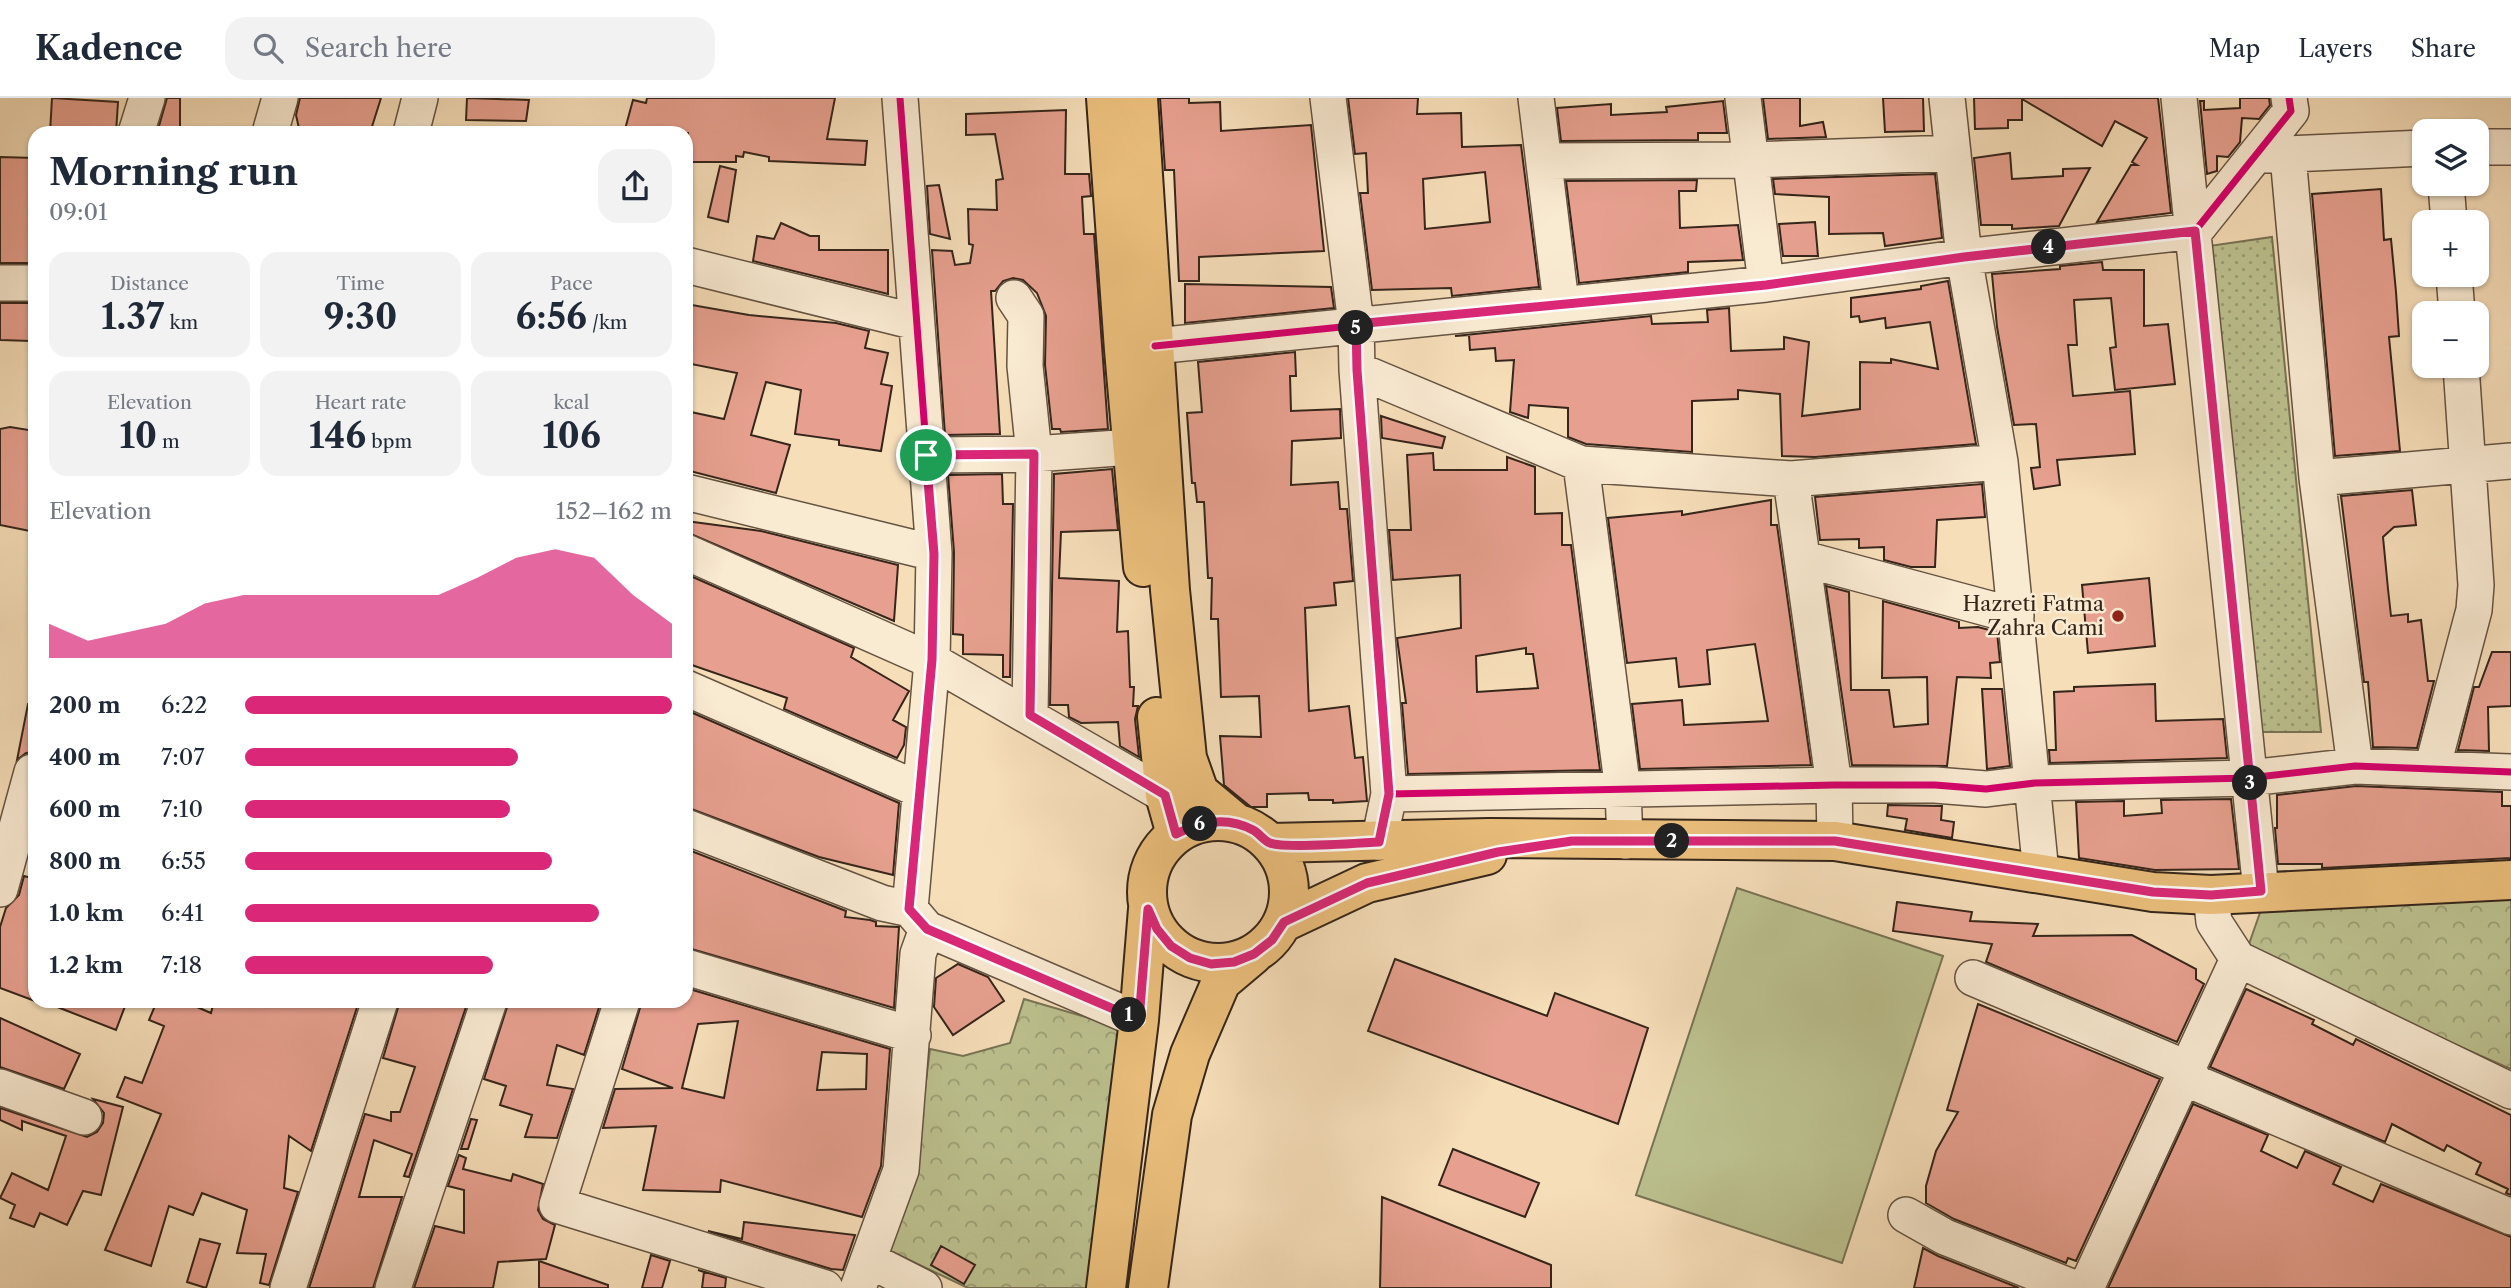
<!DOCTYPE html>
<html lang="en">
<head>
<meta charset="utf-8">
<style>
  body { margin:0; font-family:"Libre Caslon Text",serif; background:#f2f2f3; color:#1f2937; height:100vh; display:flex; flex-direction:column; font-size:26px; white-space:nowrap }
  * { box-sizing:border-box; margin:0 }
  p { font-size:23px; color:#747a83 }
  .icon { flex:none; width:38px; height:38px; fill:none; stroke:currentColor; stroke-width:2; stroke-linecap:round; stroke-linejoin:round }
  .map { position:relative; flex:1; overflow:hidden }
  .drawer { position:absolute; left:28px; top:28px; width:665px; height:882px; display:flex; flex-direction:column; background:#fff; border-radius:21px; box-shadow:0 2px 5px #0004 }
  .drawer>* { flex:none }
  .controls { position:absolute; left:2412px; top:21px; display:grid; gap:14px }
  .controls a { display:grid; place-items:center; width:77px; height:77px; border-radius:14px; background:#fff; box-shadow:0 2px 5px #0004; font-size:35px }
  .pin { position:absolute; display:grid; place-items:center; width:60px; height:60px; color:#fff; margin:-30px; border:4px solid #fff; border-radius:50%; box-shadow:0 2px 7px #0007 }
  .km { position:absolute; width:35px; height:35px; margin:-18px; border-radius:50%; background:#222; color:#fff; font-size:19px; line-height:35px; text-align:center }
  .round { display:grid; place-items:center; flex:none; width:74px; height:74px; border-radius:21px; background:#f2f2f3 }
  .summary { display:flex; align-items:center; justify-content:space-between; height:119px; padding:0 21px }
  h1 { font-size:38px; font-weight:700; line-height:52px }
  .stats { display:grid; grid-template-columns:repeat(3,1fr); gap:10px; height:119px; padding:7px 21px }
  .stats div { display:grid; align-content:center; border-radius:18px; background:#f2f2f3; text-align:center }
  .stats b { font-size:35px; font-weight:700 }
  .stats small { font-size:19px; font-weight:400 }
  .stats p { font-size:19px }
  .chart { height:196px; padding:14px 21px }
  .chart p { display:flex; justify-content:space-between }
  .chart svg { width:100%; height:126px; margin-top:7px; fill:#db2777; opacity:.7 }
  ul { padding:0 21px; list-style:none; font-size:23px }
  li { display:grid; grid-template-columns:112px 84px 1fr; align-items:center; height:52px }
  li i { height:18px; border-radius:9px; background:#db2777 }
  header { display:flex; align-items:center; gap:42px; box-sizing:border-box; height:98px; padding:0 35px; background:#fff; border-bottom:2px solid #e0e1e3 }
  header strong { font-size:33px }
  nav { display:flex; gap:38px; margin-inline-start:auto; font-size:24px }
  .search { width:490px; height:63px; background:#f2f2f3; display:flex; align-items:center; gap:18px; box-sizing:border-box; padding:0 24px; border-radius:21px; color:#747a83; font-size:26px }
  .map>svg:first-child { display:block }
  .grass { fill:url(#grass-dots); stroke:#787354; stroke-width:2 }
  .park { fill:url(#park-crowns); stroke:#787354; stroke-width:2 }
  .pitch { fill:#bcc18f; stroke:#787354; stroke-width:2 }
  .building { fill:#e7a08f; stroke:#35251a; stroke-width:2; fill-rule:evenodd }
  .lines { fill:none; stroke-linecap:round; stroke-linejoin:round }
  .minor-casing { stroke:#655342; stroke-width:38 }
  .major-casing { stroke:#35251a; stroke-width:42 }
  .minor { stroke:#f9ead2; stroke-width:35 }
  .major { stroke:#ebbf7c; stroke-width:38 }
  .cycleway-casing { stroke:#f9ead2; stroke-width:11 }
  .cycleway { stroke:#d6006c; stroke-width:7 }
  .route-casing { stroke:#fff; stroke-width:14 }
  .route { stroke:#db2777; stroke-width:9 }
  .poi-dot { fill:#8f2418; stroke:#f9ead2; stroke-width:2.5 }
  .labels { text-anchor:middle; stroke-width:5; stroke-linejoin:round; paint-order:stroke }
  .poi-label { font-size:21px; fill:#35251a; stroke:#f9ead2; text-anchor:end }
</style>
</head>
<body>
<header>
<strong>Kadence</strong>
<div class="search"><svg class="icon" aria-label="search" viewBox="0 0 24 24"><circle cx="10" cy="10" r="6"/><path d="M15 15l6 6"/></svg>Search here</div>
<nav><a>Map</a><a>Layers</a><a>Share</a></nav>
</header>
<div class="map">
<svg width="2511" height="1190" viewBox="0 0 2511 1190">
  <defs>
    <pattern id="grass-dots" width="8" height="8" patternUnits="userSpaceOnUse" patternTransform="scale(1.75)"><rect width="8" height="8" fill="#bcc18f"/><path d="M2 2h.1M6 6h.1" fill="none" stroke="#9a9d74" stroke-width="1.8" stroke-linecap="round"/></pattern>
    <pattern id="park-crowns" width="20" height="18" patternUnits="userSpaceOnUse" patternTransform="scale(1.75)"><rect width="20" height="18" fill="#bcc18f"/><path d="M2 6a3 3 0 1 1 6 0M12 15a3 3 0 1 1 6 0" fill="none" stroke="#9a9d74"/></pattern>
  </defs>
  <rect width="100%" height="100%" fill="#f6deb9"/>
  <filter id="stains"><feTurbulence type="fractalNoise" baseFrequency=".00286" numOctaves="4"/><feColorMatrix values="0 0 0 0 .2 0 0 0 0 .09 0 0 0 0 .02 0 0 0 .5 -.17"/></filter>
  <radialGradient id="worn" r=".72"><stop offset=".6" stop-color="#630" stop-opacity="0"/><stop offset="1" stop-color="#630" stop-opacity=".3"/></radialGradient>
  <path class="grass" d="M2272,139L2321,634H2258L2209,148Z"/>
  <path class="park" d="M2511,799V971L2300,878L2249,846L2262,809Z
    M1024,901L1123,930L1093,1190H968L884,1150L915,1072L930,951L963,958L1010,945Z"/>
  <path class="pitch" d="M1737,790L1943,858L1842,1165L1636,1097Z"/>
  <path class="building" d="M52,0L118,4L116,35H50Z
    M167,0H180V35H157Z
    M300,0H381L370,35H300L296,17Z
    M467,0L529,2L526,23L466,22Z
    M647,0H835L827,41L867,43L865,67L769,63V59L744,54L743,59L736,58V64H688V35H624L633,2L646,5Z
    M1160,0H1189V5L1220,4L1221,33L1311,27L1324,153L1199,159V183H1179L1174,72H1165Z
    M1348,0H1418L1417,16L1461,15L1462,49L1521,47L1539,189L1452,198L1451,190L1372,192L1360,95H1368L1366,55L1355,56ZM1485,74L1490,124L1425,131L1423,81Z
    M1763,0H1800V28L1823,24L1826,39L1768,41Z
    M1883,0H1923L1924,33L1885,34Z
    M1974,0H2158L2171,115L2097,124L2131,67H2137L2132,64L2147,40L2115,23L2102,48L2022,1V22H2008V30L1975,31Z
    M2240,0H2269L2270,7L2259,21L2242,20L2240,44L2228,59L2217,58V73L2207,76L2200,3H2204V12L2240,10Z
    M1723,3L1727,35H1698V42L1561,43L1557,10L1611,6V17L1667,14L1666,9Z
    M1066,12L1065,76H1089L1091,98L1082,99L1084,136H1094L1108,331L1061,334L1060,331H1052L1045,267L1046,218L1037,195L1023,182L1013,180L1003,183L995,193H991L1000,336L945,337L932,152L952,153L955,167L970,165L973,147L969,146L968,111L997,112L996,82L1003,81L995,36L966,37V16Z
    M2010,55L2012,81L2063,78V71L2090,70L2059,128L2012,131V127H1981L1974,60Z
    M0,59L35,60V165H0Z
    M720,68L736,72L728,124L708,119Z
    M1935,76L1942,140L1885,148L1883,135L1829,136V99L1775,96L1773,81Z
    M1697,82L1696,93H1679L1680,130L1738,127L1743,162L1688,164V174L1579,185L1566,83Z
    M939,87L950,141L930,136L927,88Z
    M2381,91L2384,142L2391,141L2396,194L2399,238L2389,239L2400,353L2335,358L2312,96Z
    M1815,124L1818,158H1783L1779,126Z
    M781,125L810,138H819V152H888V196L753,163L757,138L774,141Z
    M2102,164L2103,172H2144V228L2168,226L2175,286L2115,292L2110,250L2116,249L2111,200L2074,202L2077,247H2068L2073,298L2130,293L2135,356L2057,362L2060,387L2034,391L2031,370L2040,369L2036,326L2014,327L1997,229L1992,176L2060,171V168Z
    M1948,183L1976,346L1815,359L1782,358L1780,296L1738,292V301L1692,303V354L1586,346L1568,339V310L1529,307L1528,320L1510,314L1514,262L1496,263L1495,250L1470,252L1469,237L1455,238L1651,218L1652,226L1708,224L1707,212L1729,210L1731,253L1784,251V239L1809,244L1802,318L1860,311V264L1891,265V261L1938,271L1930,224L1886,230L1885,220L1860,224L1859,218L1851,219V200L1921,191V188Z
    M1185,186L1331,189L1334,210L1185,225Z
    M0,205H35L31,243L0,242Z
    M686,206L749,217L836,225L869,233L865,250L888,255L881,286L892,288L881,353L839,347V342L795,336L801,292L766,284L751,337L790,347L776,395L686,372V313L724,321L737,275L686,265Z
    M1295,254L1296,278H1290L1291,313L1340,311L1341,340L1292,343L1291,387L1338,384L1340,411H1347L1353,483L1334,485L1336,507L1305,510L1309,613L1349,608L1355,660L1363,659L1367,703L1333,705V702H1309L1308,695L1267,696V709H1251L1224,687L1220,638L1261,639L1259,598L1221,599L1218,521H1211L1212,480H1208L1204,404H1197L1195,385H1192L1187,315L1202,314L1198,264Z
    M1381,318L1445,339L1442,350L1382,340Z
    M10,329L35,333V434L0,427V331Z
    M1433,355L1434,372H1507V359L1535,369V416L1562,415V447H1571L1600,672L1408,676L1402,605H1406L1397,540L1461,530L1460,477L1393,482L1389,432H1411L1407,357ZM1526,550V556H1533L1538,590L1477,594L1476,558Z
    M1112,371L1118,432L1061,434L1059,480L1119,483L1117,534L1128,533L1130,589H1134L1133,608H1138L1135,621L1139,659L1120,648L1118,624L1081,625L1069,619L1068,607H1050L1054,376Z
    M1002,376L1003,406H1013L1010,579H1003V557L963,556V537L953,536L954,454L948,377Z
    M1982,386L1985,419L1937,422L1935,469H1911L1884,462V449L1859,450V441L1820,442L1815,399Z
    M2412,392L2416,427L2394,429L2383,439L2388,491L2391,518L2408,516V524L2421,522L2428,583H2434L2417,650L2373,649L2368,584H2364L2341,398Z
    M1771,402V427H1777L1811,667L1640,671L1632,606L1682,602L1684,627L1768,623L1755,546L1707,552L1710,586L1679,589L1676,560L1627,565L1608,420L1682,413V417Z
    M686,423L761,433L898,467L894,523L686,434Z
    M686,476L854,550L851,559L909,593L893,622L906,629L904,647L897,660L784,611L787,600L686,565Z
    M2149,480L2155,548L2088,555L2082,487Z
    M1826,488L1849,494L1851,592H1889L1894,629L1928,626L1927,579L1882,580L1883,503L1959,524V530L1978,529L1997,534L2000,564L1990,565L1991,580L1957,579L1947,668L1852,667Z
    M2492,554H2511V608L2488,609L2489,653L2458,652L2474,589H2479Z
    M2155,586L2156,623L2223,621L2227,660L2050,665L2049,652H2056L2054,594L2074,593V589Z
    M1982,591H2002L2010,668L1987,671Z
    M28,606L35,607V654L26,655L17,662Z
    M686,612L899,705L893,777L819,759L686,709Z
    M2356,688L2502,694V708H2511V760L2322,770V766H2278L2275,730H2277V697Z
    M2231,701L2239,771L2155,772L2079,760L2076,704L2124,703V718L2162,715L2161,702Z
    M1888,707L1942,708L1941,722L1954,724L1952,740L1905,732L1907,721L1887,718Z
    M686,751L846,813L845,819L870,822L876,824V828L899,829L894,910L688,850L692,833L686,831Z
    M24,778L35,781V903L0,890V829L6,810L19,797Z
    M1897,804L1972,814L1970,823L2038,826L2033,838L2132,837L2196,871V881L2204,886L2177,944L1986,864L1992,846L1893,833Z
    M1395,861L1547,918L1555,895L1648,930L1618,1026L1368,933Z
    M958,866L988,879L1004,903L953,937L934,909L936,880Z
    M686,890L890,951L881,1068L862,1119L721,1082L720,1094L643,1092L656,1028L603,1030L615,991L673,990L622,971L642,903H686ZM738,923L724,1000L682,990L698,926ZM822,954L867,956L866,991L817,992Z
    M2246,891L2314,922L2312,926L2353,947L2356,941L2511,1017V1097L2506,1095L2508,1091L2476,1076L2481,1065L2447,1047L2444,1053L2392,1026L2385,1044L2210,969Z
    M42,903H127L116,932Z
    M157,903H183L211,915L214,903H290L313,907L314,903H359L311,1053L289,1038L284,1090L298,1094L269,1187L260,1185L266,1156L237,1155L247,1112L202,1095L193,1117L169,1108L151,1168L105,1152L161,1016L117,999L125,979L142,985L164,928L149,922Z
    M400,903H468L409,1079L404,1078L412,1056L374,1042L359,1099H402L373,1190H309L365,1016L391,1023V1014H400L415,969L383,960Z
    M509,903H601L584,957L557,947L547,987L573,991L557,1040L525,1039L532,1017L500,1007L506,988L484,981Z
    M1978,906L2160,981L2076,1163L2068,1160L2066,1165L1954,1121L1926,1105V1088L1936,1053L1958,1014L1947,1012Z
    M0,920L80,956L64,991L0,969Z
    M93,1001L123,1009L101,1097L83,1093L67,1127L40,1115L34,1129L10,1120L15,1107L0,1100L12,1075L48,1092L66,1038L22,1023V1032L0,1022V1010L87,1039L97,1034L103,1025L104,1015Z
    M2193,1006L2268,1037L2261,1053L2297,1070L2305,1053L2341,1069L2333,1086L2373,1104L2381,1086L2511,1139V1190H2108Z
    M471,1021L477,1022L468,1051H461Z
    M1453,1051L1539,1085L1525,1119L1439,1087Z
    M459,1057L466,1060L463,1071L511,1083L513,1076L543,1086L538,1112L543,1121L555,1127L546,1161L498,1164L493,1190H414L435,1128L464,1135V1092L448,1088Z
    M1382,1099L1551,1167V1190H1380Z
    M744,1124L855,1137L843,1172L831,1171L708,1133L742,1141Z
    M200,1141L220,1146L206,1190L187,1184Z
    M941,1148L975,1167L964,1186L931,1167Z
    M1923,1150L1938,1158L2019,1190H1914Z
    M651,1157L670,1163L662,1190H642Z
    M539,1163L608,1187V1190H539Z
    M698,1172L726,1180L725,1190H702L704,1174Z"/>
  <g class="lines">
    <defs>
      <path id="minor" d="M900,0L934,455L932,563L910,811L927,831L1139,922
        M1328,0L1356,226L1357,272L1389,696L1379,744
        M1536,0L1561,205
        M1743,0L1766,186
        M1947,0L1964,159L2000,364L2041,775
        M2179,0L2261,793
        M136,35L147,0
        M270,35L280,0
        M411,35L420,0
        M2476,49H2511
        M2266,57L2424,50
        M2288,58L2317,380L2355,668
        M1546,63L1750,62L1952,55
        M2446,86L2449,124
        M686,167L916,224
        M2454,177L2457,215
        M0,185H35
        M1014,200L1026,218L1025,268L1034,356L1030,617
        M1155,248L1766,186L1964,159L2195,133L2291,13L2289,0
        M1357,272L1581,366L1791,381L2000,364
        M926,357L1034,356L1132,349
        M1581,366L1623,693L1625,743
        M2317,380L2511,363
        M1791,381L1834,687L1835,743
        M686,394L934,455
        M686,454L932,563L1165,697
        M1804,461L2016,518
        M686,590L920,692
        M2432,671L2474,512L2476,487L2461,268
        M1389,696L1834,687H1935L1986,691L2035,685L2249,680L2355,668L2511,674
        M686,729L882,805L910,811
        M0,791L32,674
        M2211,797L2214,824L2238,861L2511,993
        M686,869L913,937
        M1973,880L2186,970L2196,985L2511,1119
        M622,903L557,1107L825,1190
        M0,989L84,1019
        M1906,1117L1945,1139L2074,1190
        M869,1162L924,1190
        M288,1190L380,903
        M393,1190L489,903
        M858,1190L901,1072L918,856L927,831
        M2086,1190L2238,861"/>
      <path id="major" d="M1106,0L1124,252L1143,469
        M1138,0L1170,492L1187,660L1199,694L1235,724
        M1157,619L1165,697L1176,736
        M1147 794a71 71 0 1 1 142 0a71 71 0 1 1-142 0Z
        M1271,745L1489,740L1835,743L2153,794L2211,797L2511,782
        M1284,824L1367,785L1487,757
        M1106,1190L1139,922L1148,811
        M1148,1190L1172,1017L1190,956L1221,884L1253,857"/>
    </defs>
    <use href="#minor" class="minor-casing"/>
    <use href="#major" class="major-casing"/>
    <use href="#minor" class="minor"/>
    <use href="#major" class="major"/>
    <defs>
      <path id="cycleway" d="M900,0L934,455L932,563L910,811L927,831L1139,922
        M1155,248L1766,186L1964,159L2195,133L2291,13L2289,0
        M1389,696L1834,687H1935L1986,691L2035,685L2249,680L2355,668L2511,674"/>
    </defs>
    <use href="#cycleway" class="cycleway-casing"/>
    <use href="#cycleway" class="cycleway"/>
  </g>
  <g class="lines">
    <defs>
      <path id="route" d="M2195,133L2261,793L2211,797L2153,794L1835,743H1572L1498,754L1367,785L1284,824L1272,842L1254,856L1234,864L1211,866L1190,860L1171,848L1157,831L1148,811L1139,922L927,831L909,811L932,562L934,456L926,357L1034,356L1030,617L1165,697L1176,736C1201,723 1227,718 1253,732C1259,735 1264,743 1270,745C1285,751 1359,745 1379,744L1389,696L1357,272L1356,226L1766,187L1964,159Z"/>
    </defs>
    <use href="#route" class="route-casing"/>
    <use href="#route" class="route"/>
  </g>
  <circle class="poi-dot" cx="2118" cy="518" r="7"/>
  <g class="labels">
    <g class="poi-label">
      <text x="2104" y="513">Hazreti Fatma<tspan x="2104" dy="24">Zahra Cami</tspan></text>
    </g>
  </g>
  <rect width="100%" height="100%" filter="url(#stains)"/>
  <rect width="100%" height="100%" fill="url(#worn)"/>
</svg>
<div class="controls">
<a><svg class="icon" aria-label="layers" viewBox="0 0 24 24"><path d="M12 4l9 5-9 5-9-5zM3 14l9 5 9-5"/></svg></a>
<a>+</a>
<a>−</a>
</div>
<div class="pin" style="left:926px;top:357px;background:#1e9e55"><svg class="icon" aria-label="arrive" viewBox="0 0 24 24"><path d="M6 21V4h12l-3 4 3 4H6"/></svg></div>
<b class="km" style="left:1129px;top:917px">1</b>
<b class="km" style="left:1672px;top:743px">2</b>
<b class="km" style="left:2250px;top:685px">3</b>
<b class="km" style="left:2049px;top:149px">4</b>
<b class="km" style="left:1356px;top:230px">5</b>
<b class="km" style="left:1200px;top:726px">6</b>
<section class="drawer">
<div class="summary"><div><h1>Morning run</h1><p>09:01</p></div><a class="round"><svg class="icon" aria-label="share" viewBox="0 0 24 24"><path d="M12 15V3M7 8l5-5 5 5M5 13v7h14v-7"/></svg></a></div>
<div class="stats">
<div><p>Distance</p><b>1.37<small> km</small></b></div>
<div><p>Time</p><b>9:30</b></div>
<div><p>Pace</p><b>6:56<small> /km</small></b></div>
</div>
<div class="stats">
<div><p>Elevation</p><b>10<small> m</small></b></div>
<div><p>Heart rate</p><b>146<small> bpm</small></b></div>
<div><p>kcal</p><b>106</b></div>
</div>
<div class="chart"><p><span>Elevation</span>152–162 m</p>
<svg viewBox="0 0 160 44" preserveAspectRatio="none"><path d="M0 44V32L10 38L20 35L30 32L40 25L50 22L60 22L70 22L80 22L90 22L100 22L110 16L120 9L130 6L140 9L150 22L160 32V44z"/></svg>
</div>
<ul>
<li><b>200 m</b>6:22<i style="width:100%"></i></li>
<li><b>400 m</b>7:07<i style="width:64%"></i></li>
<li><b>600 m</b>7:10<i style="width:62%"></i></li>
<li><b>800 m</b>6:55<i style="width:72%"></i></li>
<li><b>1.0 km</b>6:41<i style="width:83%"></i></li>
<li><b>1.2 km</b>7:18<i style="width:58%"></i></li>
</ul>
</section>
</div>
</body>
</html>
